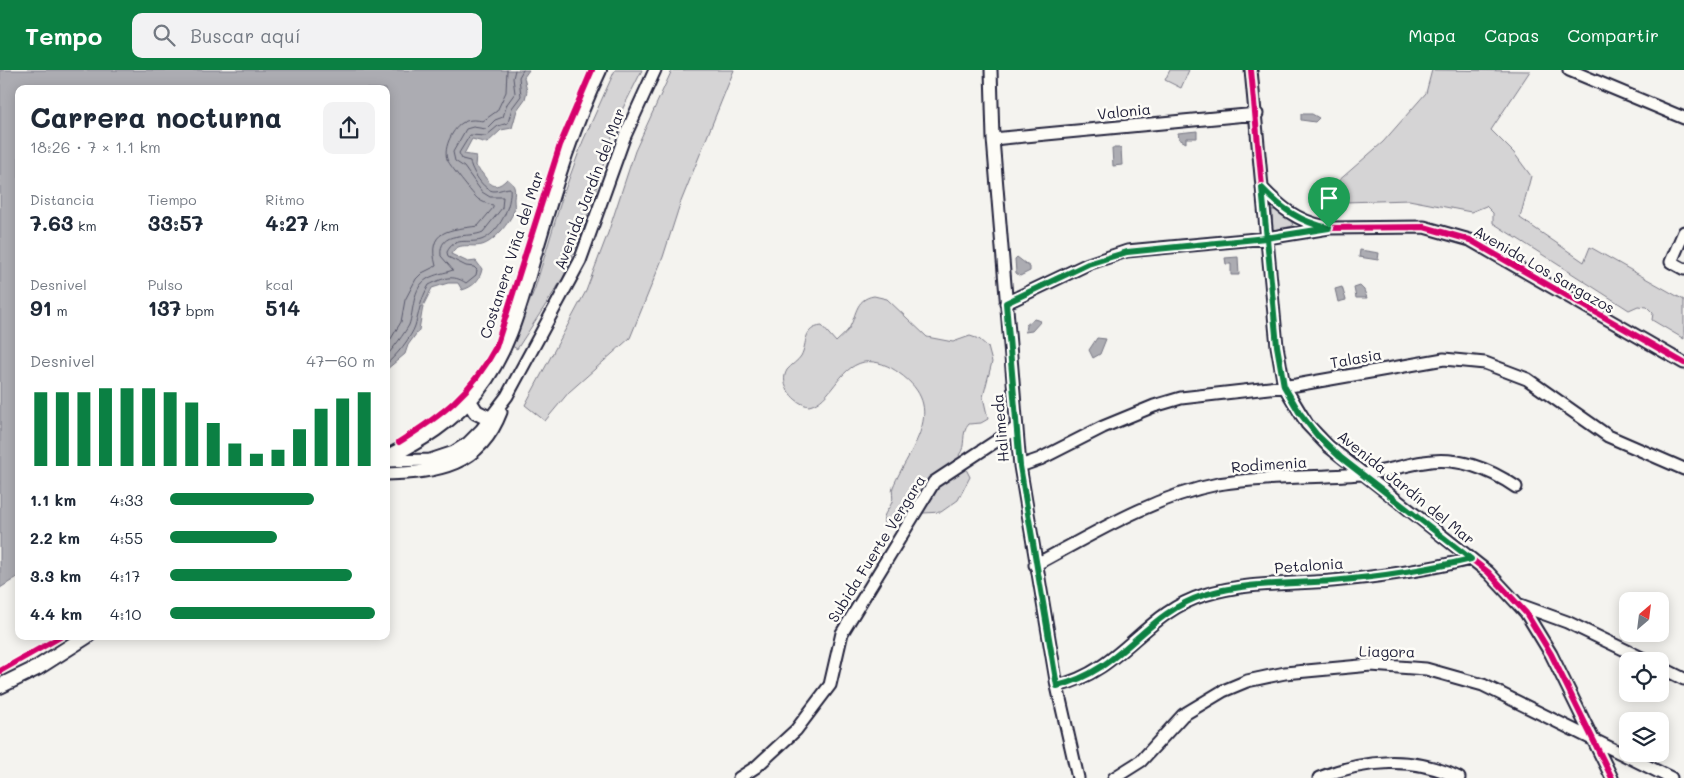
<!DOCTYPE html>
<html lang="es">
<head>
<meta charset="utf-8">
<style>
  body { margin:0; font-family:Mali,sans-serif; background:#f2f2f3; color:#1f2937; height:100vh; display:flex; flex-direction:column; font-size:19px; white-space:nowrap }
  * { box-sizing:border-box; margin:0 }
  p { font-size:16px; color:#747a83 }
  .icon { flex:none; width:28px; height:28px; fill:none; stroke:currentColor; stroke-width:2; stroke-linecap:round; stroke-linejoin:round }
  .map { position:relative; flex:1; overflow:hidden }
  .panel { position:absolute; left:15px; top:15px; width:375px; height:555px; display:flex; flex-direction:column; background:#fff; border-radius:10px; box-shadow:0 2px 12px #0003 }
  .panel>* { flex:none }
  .needle { width:32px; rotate:28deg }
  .tools { position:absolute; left:1619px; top:522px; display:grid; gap:10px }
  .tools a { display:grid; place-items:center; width:50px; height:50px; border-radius:10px; background:#fff; box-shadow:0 2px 12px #0003; font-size:25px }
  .pin { position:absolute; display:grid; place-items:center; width:42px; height:42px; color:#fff; margin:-51px -21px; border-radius:50% 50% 50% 0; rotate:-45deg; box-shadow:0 0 5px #0007 }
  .pin .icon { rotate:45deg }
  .round { display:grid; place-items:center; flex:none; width:52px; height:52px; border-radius:10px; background:#f2f2f3 }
  .overview { display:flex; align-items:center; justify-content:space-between; height:85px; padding:0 15px }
  h1 { font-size:28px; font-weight:700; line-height:38px }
  .stats { display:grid; grid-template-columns:repeat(3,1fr); gap:8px; height:85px; padding:5px 15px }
  .stats div { display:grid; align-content:center }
  .stats b { font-size:21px; font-weight:700 }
  .stats small { font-size:14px; font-weight:400 }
  .stats p { font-size:14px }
  .chart { height:140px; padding:10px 15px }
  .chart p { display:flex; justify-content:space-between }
  .chart svg { width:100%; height:90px; margin-top:5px; stroke:#0b8043; stroke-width:6 }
  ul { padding:0 15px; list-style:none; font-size:16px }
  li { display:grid; grid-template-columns:80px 60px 1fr; align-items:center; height:38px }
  li i { height:12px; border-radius:6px; background:#0b8043 }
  header { display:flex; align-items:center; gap:30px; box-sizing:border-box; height:70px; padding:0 25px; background:#0b8043; color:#fff }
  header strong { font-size:24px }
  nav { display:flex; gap:28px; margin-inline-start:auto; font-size:18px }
  .search { width:350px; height:45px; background:#f2f2f3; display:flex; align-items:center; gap:12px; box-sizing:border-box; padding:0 18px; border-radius:10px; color:#747a83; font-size:19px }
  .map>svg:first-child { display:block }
  .green { fill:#d5d4d5; stroke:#7c7b88 }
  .water { fill:#acacb2; stroke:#757582 }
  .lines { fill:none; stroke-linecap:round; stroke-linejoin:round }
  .shore { stroke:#59596b; stroke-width:1 }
  .minor-casing { stroke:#22223b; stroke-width:15 }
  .major-casing { stroke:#22223b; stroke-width:18 }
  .minor { stroke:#fdfcf7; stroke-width:11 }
  .major { stroke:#fdfcf7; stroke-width:14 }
  .cycleway-casing { stroke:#fdfcf7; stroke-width:9 }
  .cycleway { stroke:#d6006c; stroke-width:6 }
  .route-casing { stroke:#fff; stroke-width:10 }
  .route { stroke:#0b8043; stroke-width:6 }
  .labels { text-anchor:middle; stroke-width:5; stroke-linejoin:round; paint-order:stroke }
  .street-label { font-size:15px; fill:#22223b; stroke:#fdfcf7 }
</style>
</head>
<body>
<header>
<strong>Tempo</strong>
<div class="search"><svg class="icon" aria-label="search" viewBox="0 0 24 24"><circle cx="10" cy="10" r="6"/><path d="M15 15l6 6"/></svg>Buscar aquí</div>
<nav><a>Mapa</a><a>Capas</a><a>Compartir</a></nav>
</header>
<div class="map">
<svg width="1684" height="708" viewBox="0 0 1684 708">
  <rect width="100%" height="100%" fill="#f4f3ef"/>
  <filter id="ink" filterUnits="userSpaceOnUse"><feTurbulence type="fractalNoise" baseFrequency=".02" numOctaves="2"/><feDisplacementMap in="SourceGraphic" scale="10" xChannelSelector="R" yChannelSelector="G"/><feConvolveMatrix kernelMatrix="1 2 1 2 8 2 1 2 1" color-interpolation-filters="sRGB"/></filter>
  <g filter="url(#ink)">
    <path class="green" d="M615,0H642L618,48L581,166L563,208L517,279L512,276L535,218L563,125L583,71Z
      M672,0H734L680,134L663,187L630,268L569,322L545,351L525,335L586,221L608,163L635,81Z
      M1170,0H1189L1181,18L1165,10Z
      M1432,0L1530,1L1491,60L1514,83L1531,106L1520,148L1584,192L1590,177L1684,230V269L1652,250L1653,243L1647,237L1638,236L1629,240L1493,153V143L1486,136L1471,142L1409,130L1313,133L1383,72L1426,23Z
      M1272,140H1278L1291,149L1293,156L1273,160Z
      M874,226L887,229L927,267L953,272L970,266L979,269L988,277L992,292L983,327L988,349L981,353L969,354C960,363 967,376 959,385L970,407L958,430L941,442L906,444L885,456C880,446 889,440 892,432C894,427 891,422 893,417C909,378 950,339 899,303C890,296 876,290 864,292C837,298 832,331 809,336C795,334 778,315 787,300C791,295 798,291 801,286C808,273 802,258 822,256L836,272C840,268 844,265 848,260C857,247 854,229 874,226Z"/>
    <path class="water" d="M0,0H529L524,7L527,21L525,29L517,40L512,58L501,60L487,73L472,69L464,84L476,86L475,96C487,104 490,127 507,109C516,115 515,120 514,129C514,133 515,138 514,141C510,152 494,172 482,175C470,178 458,171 451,184L468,192L476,191L482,199C480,210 473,217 462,220L458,213H448L432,218L423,236L419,260L408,275L405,284L386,300V19H19V506L0,518Z
      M1301,44H1312L1319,48L1315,52L1301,50Z
      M1197,61V68H1186V73L1179,69L1178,63Z
      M1112,78H1121L1122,95L1113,96Z
      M1360,180L1379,183L1378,190L1359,187Z
      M1017,187L1030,197V201L1020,206L1016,203L1015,189Z
      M1238,187L1239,205H1231V194H1226L1225,188Z
      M1360,216L1364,220L1367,228H1356L1354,218Z
      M1342,217L1346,230L1338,232L1335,219Z
      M1034,249L1041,251L1032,261L1025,262L1026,255Z
      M1097,268L1106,269L1100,284L1093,288L1089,280Z"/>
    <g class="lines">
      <path class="shore" d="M386,277L401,252L405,230L416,209L422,203L436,196C426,159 450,160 478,156L493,138V135C487,134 482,132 478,129C475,127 447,92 447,89C443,78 453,57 464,52C470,49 477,50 483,51L497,41L506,22L507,0
        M386,286C391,282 406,261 409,255C414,241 412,218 427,209C435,204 445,203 453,200L441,186C438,159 469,169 483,162L502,138L503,127H490L482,122L464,97L455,91L453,82L466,59L473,57L486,59L495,50L503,47L507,34L515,23L513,8L515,0
        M386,294C395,288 412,266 415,256C420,240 420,230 429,215C443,208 453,204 466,213L476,205L477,200L474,197L466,196L448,187L447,182C455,166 467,174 481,170C499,164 512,135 510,118C505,118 500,121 494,121C484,121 471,100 470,91L462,89L459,83L470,65L486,66L498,56L508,53L512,38L521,26L519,7L523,0"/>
      <defs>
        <path id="minor" d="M991,0L993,69L1020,396L1057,616L1078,708
          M1251,0L1277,276L1284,316L1307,354L1328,376L1488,502L1526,543L1551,584L1612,708
          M1569,0L1684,48
          M993,69L1257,44
          M1262,118C1280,137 1297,151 1323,156
          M1684,162L1671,192L1684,199
          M1006,233L1088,194L1127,181L1267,168L1329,158L1424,157L1470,170L1684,293
          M386,391L430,390L454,382L468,373L481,360L507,326L580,191L624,68L655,0
          M1020,396L1040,389L1103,357L1154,336L1181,328L1296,315L1444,289L1485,293L1527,309L1608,366L1684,399
          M386,404C438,402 480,397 501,342
          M1035,495C1093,464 1152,427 1218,414C1265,406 1313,408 1361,404C1382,403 1403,395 1424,392C1457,386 1490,399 1516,417
          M1520,535L1567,552L1648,591
          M1660,597L1684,609
          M1057,616C1122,601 1144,543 1204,525C1244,512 1290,514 1332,511C1378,507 1426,500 1471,489
          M739,708L756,697L796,660L830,615L842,563L934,412L1016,358
          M1114,708L1141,691L1183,645L1223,621L1247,611L1285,603L1371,595L1426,599L1483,615L1671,708
          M1319,708C1365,689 1414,686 1459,708"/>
        <path id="major" d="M469,331L476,342L490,349
          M386,388C419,371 454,350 477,321C512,277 522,223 538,171C555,113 573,54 599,0
          M0,616L37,598L87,566"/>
      </defs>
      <use href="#minor" class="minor-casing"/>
      <use href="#major" class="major-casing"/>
      <use href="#minor" class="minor"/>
      <use href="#major" class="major"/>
      <defs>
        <path id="cycleway" d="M1251,0L1277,276L1284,316L1307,354L1328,376L1488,502L1526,543L1551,584L1612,708
          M1006,233L1088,194L1127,181L1267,168L1329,158L1424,157L1470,170L1684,293
          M399,372C442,345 471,324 496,277L560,75L592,0
          M0,601L62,566"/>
      </defs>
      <use href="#cycleway" class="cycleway-casing"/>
      <use href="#cycleway" class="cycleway"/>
    </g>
  </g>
  <g class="lines" filter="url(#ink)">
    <defs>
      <path id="route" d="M1329,158L1266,168L1127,182L1088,194L1006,233L1020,396L1057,616C1122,601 1144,544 1204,525C1244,512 1290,514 1332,511C1378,507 1426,500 1471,489L1340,387L1317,365L1299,342L1284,316L1277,276L1268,179L1262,118C1282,139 1300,152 1329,158"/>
    </defs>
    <use href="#route" class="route-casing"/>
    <use href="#route" class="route"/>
  </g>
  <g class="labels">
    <g class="street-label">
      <text transform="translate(1124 42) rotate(-6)" y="5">Valonia</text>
      <text transform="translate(590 119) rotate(-69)" y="5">Avenida Jardín del Mar</text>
      <text transform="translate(512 185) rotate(-72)" y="5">Costanera Viña del Mar</text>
      <text transform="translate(1544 200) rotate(30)" y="5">Avenida Los Sargazos</text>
      <text transform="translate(1356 289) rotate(-10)" y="5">Talasia</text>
      <text transform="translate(1001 358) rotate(-95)" y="5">Halimeda</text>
      <text transform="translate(1269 395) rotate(-4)" y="5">Rodimenia</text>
      <text transform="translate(1406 418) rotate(39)" y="5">Avenida Jardín del Mar</text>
      <text transform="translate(877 479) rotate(-58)" y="5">Subida Fuerte Vergara</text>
      <text transform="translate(1309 496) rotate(-4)" y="5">Petalonia</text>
      <text transform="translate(1387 582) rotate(1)" y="5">Liagora</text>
    </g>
  </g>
</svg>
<div class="tools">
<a><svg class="needle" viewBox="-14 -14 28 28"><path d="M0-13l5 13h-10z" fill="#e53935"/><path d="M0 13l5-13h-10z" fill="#747a83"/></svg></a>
<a><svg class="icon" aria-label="locate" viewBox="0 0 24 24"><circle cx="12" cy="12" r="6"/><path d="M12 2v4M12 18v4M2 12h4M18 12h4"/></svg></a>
<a><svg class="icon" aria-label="layers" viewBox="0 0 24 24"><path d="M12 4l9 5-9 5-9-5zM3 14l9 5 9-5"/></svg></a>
</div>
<div class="pin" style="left:1329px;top:158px;background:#1e9e55"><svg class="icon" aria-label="arrive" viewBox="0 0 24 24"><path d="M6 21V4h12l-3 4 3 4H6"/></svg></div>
<section class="panel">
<div class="overview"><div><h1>Carrera nocturna</h1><p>18:26 · 7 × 1.1 km</p></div><a class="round"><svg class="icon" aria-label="share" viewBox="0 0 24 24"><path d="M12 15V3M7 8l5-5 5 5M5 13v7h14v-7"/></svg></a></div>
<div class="stats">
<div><p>Distancia</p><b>7.63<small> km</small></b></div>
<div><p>Tiempo</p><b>33:57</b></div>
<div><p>Ritmo</p><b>4:27<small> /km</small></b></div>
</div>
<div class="stats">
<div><p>Desnivel</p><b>91<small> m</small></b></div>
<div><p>Pulso</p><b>137<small> bpm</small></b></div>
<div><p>kcal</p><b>514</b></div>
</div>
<div class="chart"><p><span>Desnivel</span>47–60 m</p>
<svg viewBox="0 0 160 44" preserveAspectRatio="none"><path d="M5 44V8M15 44V8M25 44V8M35 44V6M45 44V6M55 44V6M65 44V8M75 44V13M85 44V23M95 44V33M105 44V38M115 44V36M125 44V26M135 44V16M145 44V11M155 44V8"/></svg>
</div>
<ul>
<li><b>1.1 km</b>4:33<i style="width:70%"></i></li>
<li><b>2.2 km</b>4:55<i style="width:52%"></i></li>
<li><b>3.3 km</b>4:17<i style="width:89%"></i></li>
<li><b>4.4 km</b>4:10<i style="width:100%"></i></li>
</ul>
</section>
</div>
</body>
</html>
